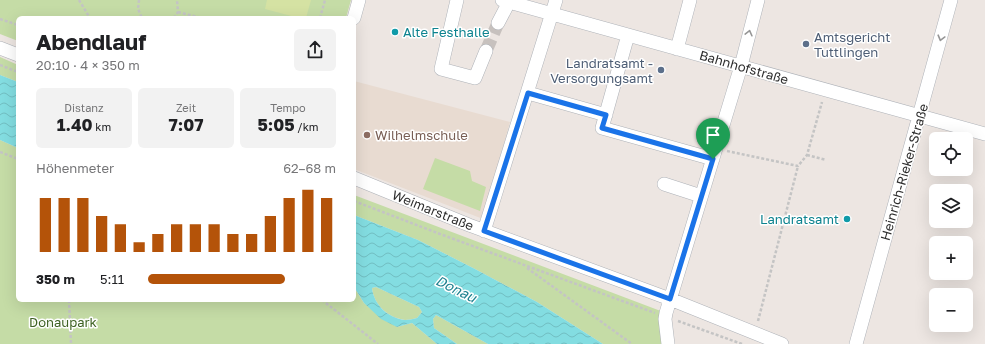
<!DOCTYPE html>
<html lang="de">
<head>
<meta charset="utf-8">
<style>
  body { margin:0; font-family:"Golos Text",sans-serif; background:#f2f2f2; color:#202124; height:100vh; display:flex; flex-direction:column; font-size:15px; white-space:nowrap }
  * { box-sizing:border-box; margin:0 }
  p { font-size:13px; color:#757577 }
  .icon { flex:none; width:22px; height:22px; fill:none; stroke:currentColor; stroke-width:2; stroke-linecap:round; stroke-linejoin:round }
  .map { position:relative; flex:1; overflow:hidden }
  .panel { position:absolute; left:16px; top:16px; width:340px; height:286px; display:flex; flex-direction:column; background:#fff; border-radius:6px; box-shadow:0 4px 16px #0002 }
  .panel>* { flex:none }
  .controls { position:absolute; left:929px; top:132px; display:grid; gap:8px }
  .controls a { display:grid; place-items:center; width:44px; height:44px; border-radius:6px; background:#fff; box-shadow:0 4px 16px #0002; font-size:20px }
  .pin { position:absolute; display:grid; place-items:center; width:34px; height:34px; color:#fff; margin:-41px -17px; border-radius:50% 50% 50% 0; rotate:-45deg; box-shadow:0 0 4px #0007 }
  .pin .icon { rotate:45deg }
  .round { display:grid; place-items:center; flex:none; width:42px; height:42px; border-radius:6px; background:#f2f2f2 }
  .head { display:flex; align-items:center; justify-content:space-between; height:68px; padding:0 20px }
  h1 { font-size:22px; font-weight:700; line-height:30px }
  .stats { display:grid; grid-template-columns:repeat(3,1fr); gap:6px; height:68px; padding:4px 20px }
  .stats div { display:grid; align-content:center; border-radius:6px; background:#f2f2f2; text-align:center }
  .stats b { font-size:17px; font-weight:700 }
  .stats small { font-size:11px; font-weight:400 }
  .stats p { font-size:11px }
  .chart { height:112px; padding:8px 20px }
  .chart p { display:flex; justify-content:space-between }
  .chart svg { width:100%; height:72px; margin-top:4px; stroke:#b45309; stroke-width:6 }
  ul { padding:0 20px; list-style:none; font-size:13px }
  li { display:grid; grid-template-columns:64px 48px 1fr; align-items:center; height:30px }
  li i { height:10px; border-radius:5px; background:#b45309 }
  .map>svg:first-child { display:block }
  .education { fill:#e8dbd1 }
  .grass { fill:#c5dca6 }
  .pitch { fill:#d5e2a3 }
  .water { fill:url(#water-waves); fill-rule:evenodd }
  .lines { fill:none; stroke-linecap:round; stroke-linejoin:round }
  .minor-tunnel { stroke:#c7c1be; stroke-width:13; stroke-dasharray:13 6; stroke-linecap:butt }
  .minor-casing { stroke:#aeb2b8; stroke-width:14 }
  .path { stroke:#c4c4c4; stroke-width:2.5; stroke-dasharray:3 2; stroke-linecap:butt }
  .minor { stroke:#fff; stroke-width:13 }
  .oneway { stroke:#969696 }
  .route-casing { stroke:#fff; stroke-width:8 }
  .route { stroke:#1a73e8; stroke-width:5 }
  .culture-dot { fill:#0f9aa8; stroke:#fff; stroke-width:1.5 }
  .service-dot { fill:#5c6f8a; stroke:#fff; stroke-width:1.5 }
  .education-dot { fill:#8d6e63; stroke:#fff; stroke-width:1.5 }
  .labels { text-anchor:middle; stroke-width:3; stroke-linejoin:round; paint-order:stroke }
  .culture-label { font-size:13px; fill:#0d838f; stroke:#fff; text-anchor:start }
  .service-label { font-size:13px; fill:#4e5e75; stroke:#fff; text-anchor:start }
  .street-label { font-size:13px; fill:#2e2e2e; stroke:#fff }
  .education-label { font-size:13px; fill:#785e54; stroke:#fff; text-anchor:start }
  .park-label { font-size:13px; fill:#406325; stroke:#fff }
  .water-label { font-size:14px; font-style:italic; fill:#1f8290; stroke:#fff }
</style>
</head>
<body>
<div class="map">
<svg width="985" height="344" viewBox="0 0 985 344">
  <defs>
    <pattern id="water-waves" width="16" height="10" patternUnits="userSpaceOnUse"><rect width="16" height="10" fill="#83dde1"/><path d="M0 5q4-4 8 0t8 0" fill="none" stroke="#71bec1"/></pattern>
  </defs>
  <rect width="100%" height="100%" fill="#ede6e2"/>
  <path class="education" d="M354,81L510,122L483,219L354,169Z"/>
  <path class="grass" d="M0,0H351L346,18H18V41L0,34Z
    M0,57L18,65V82L0,75Z
    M0,140L18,148V300H354V287L364,303L397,327L412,323L437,344H0Z
    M435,158L470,171L472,181L486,187L480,211L423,189Z
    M354,195L666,313L668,344H603L537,302L475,269L418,240L354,215Z
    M376,287L419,307L422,312L417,318C413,319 408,320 405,320C387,317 374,305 372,288Z
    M436,315L488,344H457L434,328L433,319Z"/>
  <path class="pitch" d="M267,0H311L306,18H299L265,9Z"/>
  <path class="water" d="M0,75L18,82V148L0,140Z
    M354,215L418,240L475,269L537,302L603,344H488L436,315L433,319L434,328L457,344H437L412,323L397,327L381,319L364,303L354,287ZM376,287L419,307L422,312L417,318C413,319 408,320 405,320C388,318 374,305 372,288Z"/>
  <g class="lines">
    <path class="minor-tunnel" d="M486,51L498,23"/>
    <defs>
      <path id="minor" d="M457,0L441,69L475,78L486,51
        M502,0L985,134
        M354,18L359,0
        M498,23L509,2
        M628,35L602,128L713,159
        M0,48L18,55
        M677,49L690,0
        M528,93L606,115
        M354,178L469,225L670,299L782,344
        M664,184L701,196
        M484,231L556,0
        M668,344L665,319L666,313L741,66L758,0
        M856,344L951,0"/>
    </defs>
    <use href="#minor" class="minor-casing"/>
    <path class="path" d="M79,0L90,18
      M139,0L138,9L142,18
      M178,12L202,18
      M174,18L178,12L177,0
      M320,18L325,0
      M0,19L18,25
      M0,65L18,72
      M727,151L798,166L807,155L822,102
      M0,152L18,159
      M807,155L826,160
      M354,201L440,234L655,313
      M527,268L632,344
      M69,300L71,344
      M322,300L378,344
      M678,321L742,344
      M758,321L798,166"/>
    <use href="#minor" class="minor"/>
  </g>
  <defs><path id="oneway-chevron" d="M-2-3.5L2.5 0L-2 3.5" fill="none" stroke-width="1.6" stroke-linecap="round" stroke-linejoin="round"/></defs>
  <g class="oneway">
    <use href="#oneway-chevron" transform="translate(749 33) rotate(-76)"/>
    <use href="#oneway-chevron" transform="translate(941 38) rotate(105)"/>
  </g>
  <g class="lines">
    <defs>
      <path id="route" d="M528,93L606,115L602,128L713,159L670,299L484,231Z"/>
    </defs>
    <use href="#route" class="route-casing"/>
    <use href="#route" class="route"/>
  </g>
  <g class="culture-dot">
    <circle cx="395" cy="32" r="4"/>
    <circle cx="847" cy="219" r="4"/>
  </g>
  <g class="service-dot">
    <circle cx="806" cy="44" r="4"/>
    <circle cx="661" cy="70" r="4"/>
  </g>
  <circle class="education-dot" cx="367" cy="135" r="4"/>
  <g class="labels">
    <g class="culture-label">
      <text x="403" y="37">Alte Festhalle</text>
      <text x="839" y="224" text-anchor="end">Landratsamt</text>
    </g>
    <g class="service-label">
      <text x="814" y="42">Amtsgericht<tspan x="814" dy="15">Tuttlingen</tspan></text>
      <text x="653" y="68" text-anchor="end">Landratsamt -<tspan x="653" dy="15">Versorgungsamt</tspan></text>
    </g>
    <g class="street-label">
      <text transform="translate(744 67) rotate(16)" y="5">Bahnhofstraße</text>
      <text transform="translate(904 172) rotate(-74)" y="5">Heinrich-Rieker-Straße</text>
      <text transform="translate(433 210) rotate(22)" y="5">Weimarstraße</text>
    </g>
    <g class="education-label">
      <text x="375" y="140">Wilhelmschule</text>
    </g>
    <g class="park-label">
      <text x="63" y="327">Donaupark</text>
    </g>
    <g class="water-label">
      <text transform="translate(456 289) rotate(26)" y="5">Donau</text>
    </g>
  </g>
</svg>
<div class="controls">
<a><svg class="icon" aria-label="locate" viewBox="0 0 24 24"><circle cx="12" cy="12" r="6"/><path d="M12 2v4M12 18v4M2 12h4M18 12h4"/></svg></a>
<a><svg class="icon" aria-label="layers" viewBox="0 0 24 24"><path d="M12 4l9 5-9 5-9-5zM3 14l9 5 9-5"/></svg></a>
<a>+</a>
<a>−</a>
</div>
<div class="pin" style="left:713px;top:159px;background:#1e9e55"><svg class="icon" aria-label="arrive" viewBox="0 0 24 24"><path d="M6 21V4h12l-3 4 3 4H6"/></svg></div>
<section class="panel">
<div class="head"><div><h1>Abendlauf</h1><p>20:10 · 4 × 350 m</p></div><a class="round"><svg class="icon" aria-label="share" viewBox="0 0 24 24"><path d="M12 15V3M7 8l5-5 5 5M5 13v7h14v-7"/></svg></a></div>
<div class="stats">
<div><p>Distanz</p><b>1.40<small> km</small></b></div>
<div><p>Zeit</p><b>7:07</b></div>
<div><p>Tempo</p><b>5:05<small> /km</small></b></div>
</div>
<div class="chart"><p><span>Höhenmeter</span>62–68 m</p>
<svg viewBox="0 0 160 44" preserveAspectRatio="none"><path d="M5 44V11M15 44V11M25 44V11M35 44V22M45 44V27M55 44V38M65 44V33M75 44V27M85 44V27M95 44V27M105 44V33M115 44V33M125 44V22M135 44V11M145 44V6M155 44V11"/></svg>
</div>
<ul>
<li><b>350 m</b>5:11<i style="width:73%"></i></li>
</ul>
</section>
</div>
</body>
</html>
